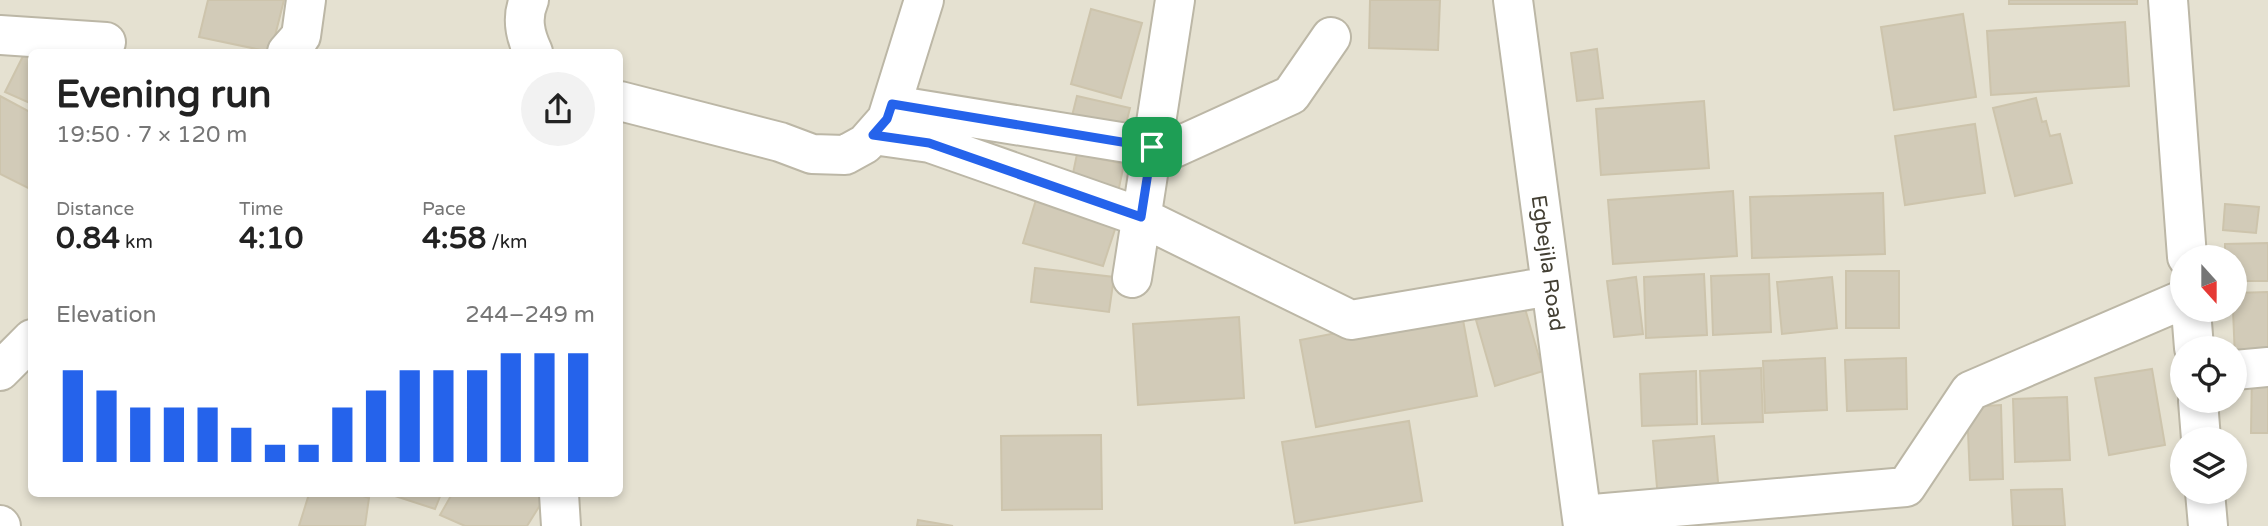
<!DOCTYPE html>
<html lang="en">
<head>
<meta charset="utf-8">
<style>
  body { margin:0; font-family:"Varela Round",sans-serif; background:#f2f2f2; color:#222; height:100vh; display:flex; flex-direction:column; font-size:26px; white-space:nowrap }
  * { box-sizing:border-box; margin:0 }
  p { font-size:23px; color:#767676 }
  .icon { flex:none; width:38px; height:38px; fill:none; stroke:currentColor; stroke-width:2; stroke-linecap:round; stroke-linejoin:round }
  .map { position:relative; flex:1; overflow:hidden }
  .drawer { position:absolute; left:28px; top:49px; width:595px; height:448px; display:flex; flex-direction:column; background:#fff; border-radius:10px; box-shadow:0 4px 10px #0003 }
  .drawer>* { flex:none }
  .needle { width:46px; rotate:159deg }
  .tools { position:absolute; left:2170px; top:245px; display:grid; gap:14px }
  .tools a { display:grid; place-items:center; width:77px; height:77px; border-radius:50%; background:#fff; box-shadow:0 4px 10px #0003; font-size:35px }
  .pin { position:absolute; display:grid; place-items:center; width:60px; height:60px; color:#fff; margin:-30px; border-radius:14px; box-shadow:0 4px 10px #0006 }
  .round { display:grid; place-items:center; flex:none; width:74px; height:74px; border-radius:37px; background:#f2f2f2 }
  .head { display:flex; align-items:center; justify-content:space-between; height:119px; padding:0 28px }
  h1 { font-size:38px; font-weight:700; line-height:52px }
  .figures { display:grid; grid-template-columns:repeat(3,1fr); gap:10px; height:119px; padding:7px 28px }
  .figures div { display:grid; align-content:center }
  .figures b { font-size:30px; font-weight:700 }
  .figures small { font-size:19px; font-weight:400 }
  .figures p { font-size:19px }
  .chart { height:196px; padding:14px 28px }
  .chart p { display:flex; justify-content:space-between }
  .chart svg { width:100%; height:126px; margin-top:7px; stroke:#2563eb; stroke-width:6 }
  .map>svg:first-child { display:block }
  .residential { fill:#e5e1d1; fill-rule:evenodd }
  .building { fill:#d2cbb8; stroke:#cdc4ac; stroke-width:2 }
  .lines { fill:none; stroke-linecap:round; stroke-linejoin:round }
  .minor-casing { stroke:#bcb7a6; stroke-width:42 }
  .minor { stroke:#fff; stroke-width:38 }
  .route-casing { stroke:#fff; stroke-width:14 }
  .route { stroke:#2563eb; stroke-width:9 }
  .labels { text-anchor:middle; stroke-width:5; stroke-linejoin:round; paint-order:stroke }
  .street-label { font-size:21px; fill:#433f33; stroke:#fff }
</style>
</head>
<body>
<div class="map">
<svg width="2268" height="526" viewBox="0 0 2268 526">
  <rect width="100%" height="100%" fill="#f1efe3"/>
  <path class="residential" d="M0,0H2268V526H0ZM32,52H620V494H32ZM2182,257H2235V310H2182ZM2182,348H2235V401H2182ZM2182,439H2235V492H2182Z"/>
  <path class="building" d="M208,0H284L271,52L199,37Z
    M1370,0H1440L1438,50L1369,48Z
    M2009,0H2137V4H2009Z
    M1091,9L1142,23L1121,98L1071,84Z
    M1963,14L1976,97L1894,110L1881,27Z
    M2125,22L2129,86L1991,95L1987,31Z
    M27,48L32,52V104L5,92Z
    M1597,49L1603,98L1577,101L1571,53Z
    M0,96L32,113V190L0,174Z
    M1077,96L1130,108L1124,132L1071,120Z
    M2036,98L2042,122L2046,121L2050,136L2060,134L2072,183L2015,196L1993,108Z
    M1704,101L1709,168L1601,175L1596,109Z
    M1975,124L1985,193L1905,205L1895,136Z
    M1077,154L1124,164L1117,197L1070,188Z
    M1733,191L1737,256L1613,264L1608,200Z
    M1038,193L1119,217L1103,266L1023,243Z
    M1883,193L1885,254L1752,258L1750,197Z
    M2225,204L2259,207L2256,233L2223,230Z
    M2268,243V281H2235V257H2225V244Z
    M1035,268L1114,277L1109,312L1031,302Z
    M1846,271H1899V328H1846Z
    M1704,274L1707,335L1646,338L1644,277Z
    M1769,274L1771,332L1713,335L1711,276Z
    M1636,277L1643,334L1614,337L1607,281Z
    M1832,277L1837,328L1782,334L1777,282Z
    M2268,292V357L2235,358L2233,310H2235V293Z
    M1524,305L1543,371L1495,386L1476,320Z
    M1461,309L1477,396L1316,427L1300,340Z
    M1239,317L1244,398L1138,405L1133,324Z
    M1825,358L1827,410L1765,413L1763,361Z
    M1906,358L1907,409L1847,411L1845,360Z
    M1761,368L1763,422L1702,424L1700,371Z
    M2152,369L2165,445L2109,455L2095,378Z
    M2252,369H2268V433H2251Z
    M1696,371L1697,424L1642,426L1640,374Z
    M2067,397L2070,460L2015,462L2013,399Z
    M2001,405L2003,479L1970,480L1967,407Z
    M1409,421L1422,501L1295,523L1282,442Z
    M1101,435L1102,509L1002,510L1001,436Z
    M1714,436L1719,493L1658,499L1653,441Z
    M2062,489L2065,526H2013L2011,490Z
    M309,494H357L369,498L365,526H299Z
    M389,494H441L435,509Z
    M452,494H547L527,526H465L440,515Z
    M918,520L953,526H917Z"/>
  <g class="lines">
    <defs>
      <path id="minor" d="M529,0C521,18 525,35 533,52
        M1513,0L1583,526
        M2168,0L2187,257
        M0,35L106,42
        M287,52L301,36L306,0
        M620,101L780,142L812,154L845,155L865,144L887,119L924,0
        M892,105L1170,150L1291,95L1331,37
        M873,135L930,143L1141,217L1351,320L1551,286
        M1132,278L1175,0
        M2191,310L2194,348
        M2235,370L2268,367
        M0,371L32,339
        M2198,401L2201,439
        M2205,492L2208,526
        M559,494L561,526
        M1582,515L1906,487L1970,391L2182,300
        M0,525L1,526"/>
    </defs>
    <use href="#minor" class="minor-casing"/>
    <use href="#minor" class="minor"/>
  </g>
  <g class="lines">
    <defs>
      <path id="route" d="M892,104L1152,147L1141,217L929,143L873,135L887,119Z"/>
    </defs>
    <use href="#route" class="route-casing"/>
    <use href="#route" class="route"/>
  </g>
  <g class="labels">
    <g class="street-label">
      <text transform="translate(1548 263) rotate(82)" y="7">Egbejila Road</text>
    </g>
  </g>
</svg>
<div class="tools">
<a><svg class="needle" viewBox="-14 -14 28 28"><path d="M0-13l5 13h-10z" fill="#e53935"/><path d="M0 13l5-13h-10z" fill="#767676"/></svg></a>
<a><svg class="icon" aria-label="locate" viewBox="0 0 24 24"><circle cx="12" cy="12" r="6"/><path d="M12 2v4M12 18v4M2 12h4M18 12h4"/></svg></a>
<a><svg class="icon" aria-label="layers" viewBox="0 0 24 24"><path d="M12 4l9 5-9 5-9-5zM3 14l9 5 9-5"/></svg></a>
</div>
<div class="pin" style="left:1152px;top:147px;background:#1e9e55"><svg class="icon" aria-label="arrive" viewBox="0 0 24 24"><path d="M6 21V4h12l-3 4 3 4H6"/></svg></div>
<section class="drawer">
<div class="head"><div><h1>Evening run</h1><p>19:50 · 7 × 120 m</p></div><a class="round"><svg class="icon" aria-label="share" viewBox="0 0 24 24"><path d="M12 15V3M7 8l5-5 5 5M5 13v7h14v-7"/></svg></a></div>
<div class="figures">
<div><p>Distance</p><b>0.84<small> km</small></b></div>
<div><p>Time</p><b>4:10</b></div>
<div><p>Pace</p><b>4:58<small> /km</small></b></div>
</div>
<div class="chart"><p><span>Elevation</span>244–249 m</p>
<svg viewBox="0 0 160 44" preserveAspectRatio="none"><path d="M5 44V12M15 44V19M25 44V25M35 44V25M45 44V25M55 44V32M65 44V38M75 44V38M85 44V25M95 44V19M105 44V12M115 44V12M125 44V12M135 44V6M145 44V6M155 44V6"/></svg>
</div>
</section>
</div>
</body>
</html>
